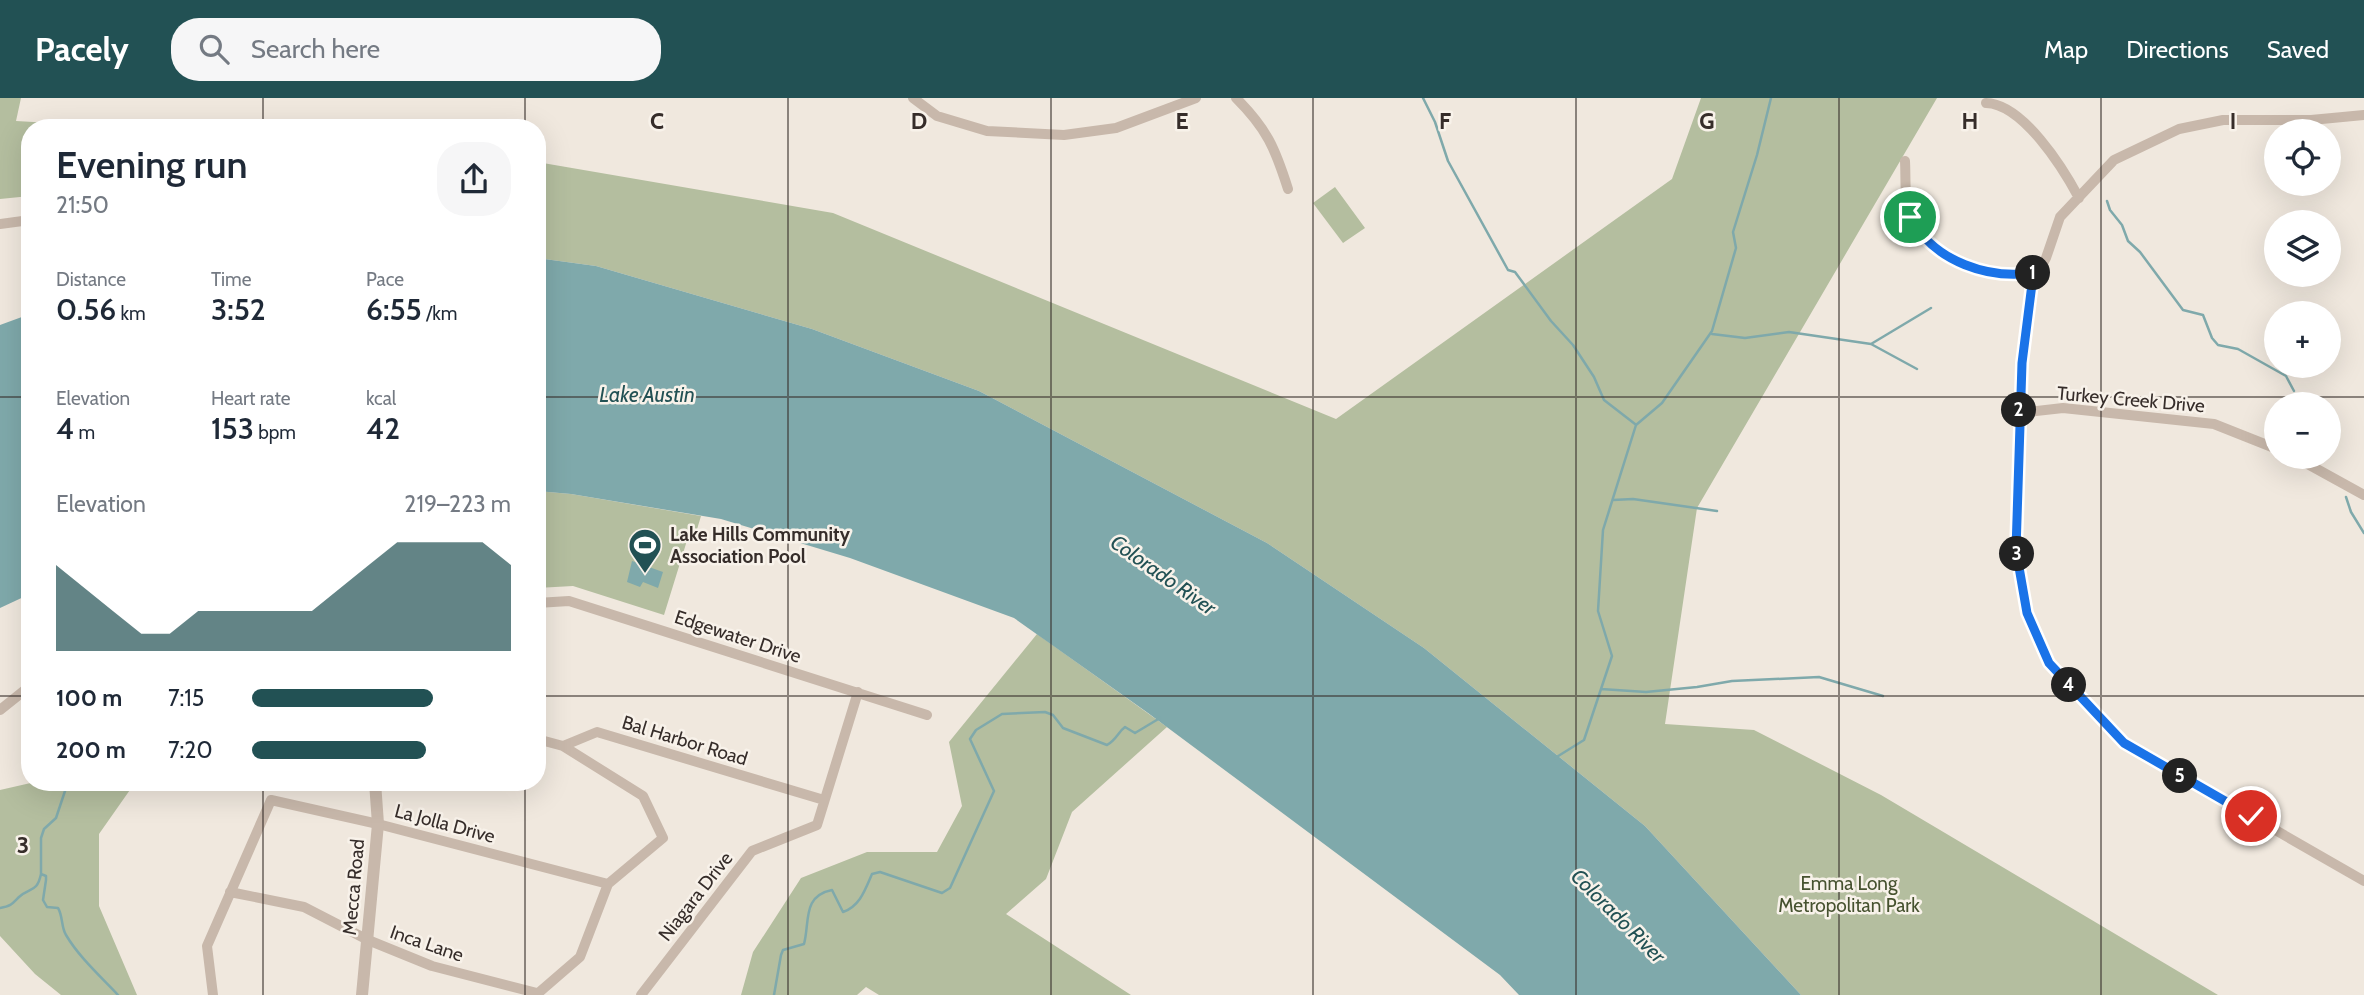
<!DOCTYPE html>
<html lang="en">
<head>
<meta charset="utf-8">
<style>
  body { margin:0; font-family:Cabin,sans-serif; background:#f6f6f7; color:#1f2937; height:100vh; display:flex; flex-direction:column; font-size:26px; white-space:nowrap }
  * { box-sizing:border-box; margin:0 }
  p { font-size:23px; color:#747a83 }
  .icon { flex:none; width:38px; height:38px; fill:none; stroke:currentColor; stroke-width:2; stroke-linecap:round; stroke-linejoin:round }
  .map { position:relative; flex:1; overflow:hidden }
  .sheet { position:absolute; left:21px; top:21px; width:525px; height:672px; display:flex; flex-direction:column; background:#fff; border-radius:28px; box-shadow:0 7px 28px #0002 }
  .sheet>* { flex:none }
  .controls { position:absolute; left:2264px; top:21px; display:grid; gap:14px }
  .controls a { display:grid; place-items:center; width:77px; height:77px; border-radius:50%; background:#fff; box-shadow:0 7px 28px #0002; font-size:35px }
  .pin { position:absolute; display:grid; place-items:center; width:60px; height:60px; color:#fff; margin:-30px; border:4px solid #fff; border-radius:50%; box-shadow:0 2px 7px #0007 }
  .km { position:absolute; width:35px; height:35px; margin:-18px; border-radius:50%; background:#222; color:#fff; font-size:19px; line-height:35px; text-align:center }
  .round { display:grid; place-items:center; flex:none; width:74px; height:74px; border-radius:28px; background:#f6f6f7 }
  .head { display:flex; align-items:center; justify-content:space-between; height:119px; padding:0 35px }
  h1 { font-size:38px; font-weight:600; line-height:52px }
  .stats { display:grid; grid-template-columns:repeat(3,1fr); gap:10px; height:119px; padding:7px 35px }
  .stats div { display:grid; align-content:center }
  .stats b { font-size:30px; font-weight:600 }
  .stats small { font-size:19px; font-weight:400 }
  .stats p { font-size:19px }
  .chart { height:196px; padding:14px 35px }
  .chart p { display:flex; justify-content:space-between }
  .chart svg { width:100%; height:126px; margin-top:7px; fill:#225154; opacity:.7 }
  ul { padding:0 35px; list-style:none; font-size:23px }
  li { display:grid; grid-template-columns:112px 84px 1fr; align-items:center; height:52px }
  li i { height:18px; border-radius:9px; background:#225154 }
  header { display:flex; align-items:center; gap:42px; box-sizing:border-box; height:98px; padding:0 35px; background:#225154; color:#fff }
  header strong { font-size:33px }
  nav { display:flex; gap:38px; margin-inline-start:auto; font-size:24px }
  .search { width:490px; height:63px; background:#f6f6f7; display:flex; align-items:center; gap:18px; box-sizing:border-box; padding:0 24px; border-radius:28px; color:#747a83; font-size:26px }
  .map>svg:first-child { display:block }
  .green { fill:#b4be9f }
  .water { fill:#7fa9ab }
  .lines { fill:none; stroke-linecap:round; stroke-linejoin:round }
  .stream { stroke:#7fa9ab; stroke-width:2.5 }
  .minor { stroke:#c8b8ab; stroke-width:10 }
  .tertiary { stroke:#c8b8ab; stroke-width:12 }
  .route-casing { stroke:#fff; stroke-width:14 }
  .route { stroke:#1a73e8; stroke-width:9 }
  .grid { fill:none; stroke:#362d2a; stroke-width:2; stroke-opacity:0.55 }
  .labels { text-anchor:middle; stroke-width:5; stroke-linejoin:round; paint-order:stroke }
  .street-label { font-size:19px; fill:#362d2a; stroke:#f8f2ea }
  .poi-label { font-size:19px; font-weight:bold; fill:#362d2a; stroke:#f8f2ea; text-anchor:start }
  .park-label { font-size:19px; fill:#46522f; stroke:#f8f2ea }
  .water-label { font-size:21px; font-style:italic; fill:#225154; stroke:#f8f2ea }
  .grid-label { font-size:23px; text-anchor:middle; font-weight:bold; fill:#362d2a; stroke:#f8f2ea; stroke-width:5; stroke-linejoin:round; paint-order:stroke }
</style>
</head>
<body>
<header>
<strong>Pacely</strong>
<div class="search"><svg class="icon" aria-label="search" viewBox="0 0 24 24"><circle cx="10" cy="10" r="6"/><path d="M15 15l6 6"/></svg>Search here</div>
<nav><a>Map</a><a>Directions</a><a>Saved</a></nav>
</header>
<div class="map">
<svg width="2364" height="897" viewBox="0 0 2364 897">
  <rect width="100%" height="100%" fill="#f0e8de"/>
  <path class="green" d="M0,0H21L16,23L138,30H30V98L0,101Z
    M1701,0H1937L1697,410L1665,626L1754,632L1881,697L2218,897H1801L1645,728L1424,550L1267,445L979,293L812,231L596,168L537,160V64L833,115L1336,321L1672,81Z
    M1335,89L1365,130L1343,145L1313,105Z
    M537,393L571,396L701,418L695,438L689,436L664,517L573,488L537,490Z
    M1037,536L1167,629L1072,714L1046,781L1006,816L1131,897H879L866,889L857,897H741L753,854L801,780L867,754H937L962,708L949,644Z
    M35,684H143L132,689L99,736V808L137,897H61L35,876L0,838V692Z"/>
  <path class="water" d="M537,160L596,168L812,231L979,293L1267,445L1424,550L1645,728L1801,897H1519L1500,877L1148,615L1014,520L850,460L721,421L571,396L537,393Z
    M30,216V496L0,510V227Z
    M632,463L663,474L658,490L643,484L640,489L627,484Z"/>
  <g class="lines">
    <path class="stream" d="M1423,0L1435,24L1448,63L1508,172L1515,174L1551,223L1573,247L1594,279L1604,302L1635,326
      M2107,103L2110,112L2122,127L2128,143L2140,154L2183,212L2203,217L2212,240L2218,247L2238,251L2286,278L2294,293
      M1712,236L1745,240L1789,234L1871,246L1917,271
      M1871,246L1931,210
      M2302,305V306
      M2346,399L2351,414L2364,435
      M1613,402L1633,401L1717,413
      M1601,591L1646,594L1697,589L1732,583L1819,579L1883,598
      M1555,660L1584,642L1612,558L1598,513L1603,432L1636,327L1662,305L1712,233L1736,150L1733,134L1757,57L1771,0
      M68,684L56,720L44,731L41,740V776L46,778V782L43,802L47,809L58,810C63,818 61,829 66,837C79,859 100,878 118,897
      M0,810C11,808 12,806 19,799C30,789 37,795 41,776
      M774,897L781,857L783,852L804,846C810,824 802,798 832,792L843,814C860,808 865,792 872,776L880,774L942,795L950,790L994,693L970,641L976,632L1002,616L1045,614L1053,617L1063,630L1107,647C1117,641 1118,634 1125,629L1135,635L1160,620"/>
    <path class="minor" d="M913,0L937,18L987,33L1064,37L1116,30L1196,0
      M1236,0C1267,31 1275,50 1288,91
      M1986,5C2023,6 2063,70 2079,100
      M2364,17L2311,22H2223L2179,31L2114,62L2060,119L2046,160L2032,186L2022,265L2016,452L2027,515L2049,565L2124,645L2364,783
      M1905,63C1906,81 1904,106 1911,122C1931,165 1995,182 2038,174
      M0,126L30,122
      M2019,315L2063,310L2214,326L2277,351
      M2295,359L2364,397
      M537,505L569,503L927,617
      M0,612L30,588
      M537,641L563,648L597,634L824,702
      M230,794L304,809L368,842L432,868L537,895
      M213,897L207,848L271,702L378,726L608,786
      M536,897L580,859L608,786L663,740L643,698L563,648
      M641,897L752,753L817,727L858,594"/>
    <path class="tertiary" d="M362,897L378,726L375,684"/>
  </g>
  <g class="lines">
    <defs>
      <path id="route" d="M1910,119C1934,164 1990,183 2038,174L2032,186L2022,265L2016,452L2027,515L2049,565L2124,645L2251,718"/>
    </defs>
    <use href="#route" class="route-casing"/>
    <use href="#route" class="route"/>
  </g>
  <path class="grid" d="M263,0V30M525,0V30M788,0V897M1051,0V897M1313,0V897M1576,0V897M1839,0V897M2101,0V897M0,299H30M537,299H2364M0,598H30M537,598H2364M263,684V897M525,684V897"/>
  <defs>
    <symbol id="stadium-pin" viewBox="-11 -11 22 30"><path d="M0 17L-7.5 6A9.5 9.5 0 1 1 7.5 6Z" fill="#225154" stroke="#f8f2ea"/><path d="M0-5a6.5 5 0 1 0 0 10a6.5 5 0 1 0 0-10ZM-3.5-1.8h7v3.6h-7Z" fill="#fff"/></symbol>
  </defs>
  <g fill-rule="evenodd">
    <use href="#stadium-pin" x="626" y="428" width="38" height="52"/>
  </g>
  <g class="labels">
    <g class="street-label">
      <text transform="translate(2131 301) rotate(5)" y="7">Turkey Creek Drive</text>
      <text transform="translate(738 538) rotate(18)" y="7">Edgewater Drive</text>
      <text transform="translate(685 642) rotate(17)" y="7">Bal Harbor Road</text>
      <text transform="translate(445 725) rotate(15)" y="7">La Jolla Drive</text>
      <text transform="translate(353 789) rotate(-85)" y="7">Mecca Road</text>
      <text transform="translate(695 798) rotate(-52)" y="7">Niagara Drive</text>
      <text transform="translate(427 845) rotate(19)" y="7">Inca Lane</text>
    </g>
    <g class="poi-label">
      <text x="670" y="443">Lake Hills Community<tspan x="670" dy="22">Association Pool</tspan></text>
    </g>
    <g class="park-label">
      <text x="1849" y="792">Emma Long<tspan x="1849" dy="22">Metropolitan Park</tspan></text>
    </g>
    <g class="water-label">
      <text x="647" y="304">Lake Austin</text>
      <text transform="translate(1163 477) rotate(35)" y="7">Colorado River</text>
      <text transform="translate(1618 818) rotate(45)" y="7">Colorado River</text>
    </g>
  </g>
  <g class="grid-label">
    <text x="657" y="31">C</text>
    <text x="919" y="31">D</text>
    <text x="1182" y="31">E</text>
    <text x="1445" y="31">F</text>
    <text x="1707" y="31">G</text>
    <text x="1970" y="31">H</text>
    <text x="2233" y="31">I</text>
    <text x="23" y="755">3</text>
  </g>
</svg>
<div class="controls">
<a><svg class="icon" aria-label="locate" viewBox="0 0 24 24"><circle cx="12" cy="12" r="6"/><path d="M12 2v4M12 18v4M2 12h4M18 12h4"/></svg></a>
<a><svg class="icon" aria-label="layers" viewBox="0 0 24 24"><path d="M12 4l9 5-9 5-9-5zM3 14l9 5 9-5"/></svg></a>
<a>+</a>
<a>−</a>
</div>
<div class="pin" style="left:1910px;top:119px;background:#1e9e55"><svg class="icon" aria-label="arrive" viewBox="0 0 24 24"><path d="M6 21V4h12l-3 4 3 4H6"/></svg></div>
<div class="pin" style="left:2251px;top:718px;background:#d93025"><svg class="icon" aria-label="check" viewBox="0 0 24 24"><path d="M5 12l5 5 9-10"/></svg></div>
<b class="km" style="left:2033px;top:175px">1</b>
<b class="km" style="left:2019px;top:312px">2</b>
<b class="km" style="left:2017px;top:456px">3</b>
<b class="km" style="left:2069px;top:587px">4</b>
<b class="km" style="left:2180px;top:678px">5</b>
<section class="sheet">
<div class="head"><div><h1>Evening run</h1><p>21:50</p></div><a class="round"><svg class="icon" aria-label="share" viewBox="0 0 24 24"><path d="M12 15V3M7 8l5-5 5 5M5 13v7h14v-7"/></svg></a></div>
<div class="stats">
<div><p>Distance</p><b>0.56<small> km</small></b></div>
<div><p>Time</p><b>3:52</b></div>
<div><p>Pace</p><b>6:55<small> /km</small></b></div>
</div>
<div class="stats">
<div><p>Elevation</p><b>4<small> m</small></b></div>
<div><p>Heart rate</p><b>153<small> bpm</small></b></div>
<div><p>kcal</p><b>42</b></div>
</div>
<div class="chart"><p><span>Elevation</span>219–223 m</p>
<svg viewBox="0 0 160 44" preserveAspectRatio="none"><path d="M0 44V14L10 22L20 30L30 38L40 38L50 30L60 30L70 30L80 30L90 30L100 22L110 14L120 6L130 6L140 6L150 6L160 14V44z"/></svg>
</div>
<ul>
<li><b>100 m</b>7:15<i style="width:70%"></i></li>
<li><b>200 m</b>7:20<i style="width:67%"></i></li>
</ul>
</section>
</div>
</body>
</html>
